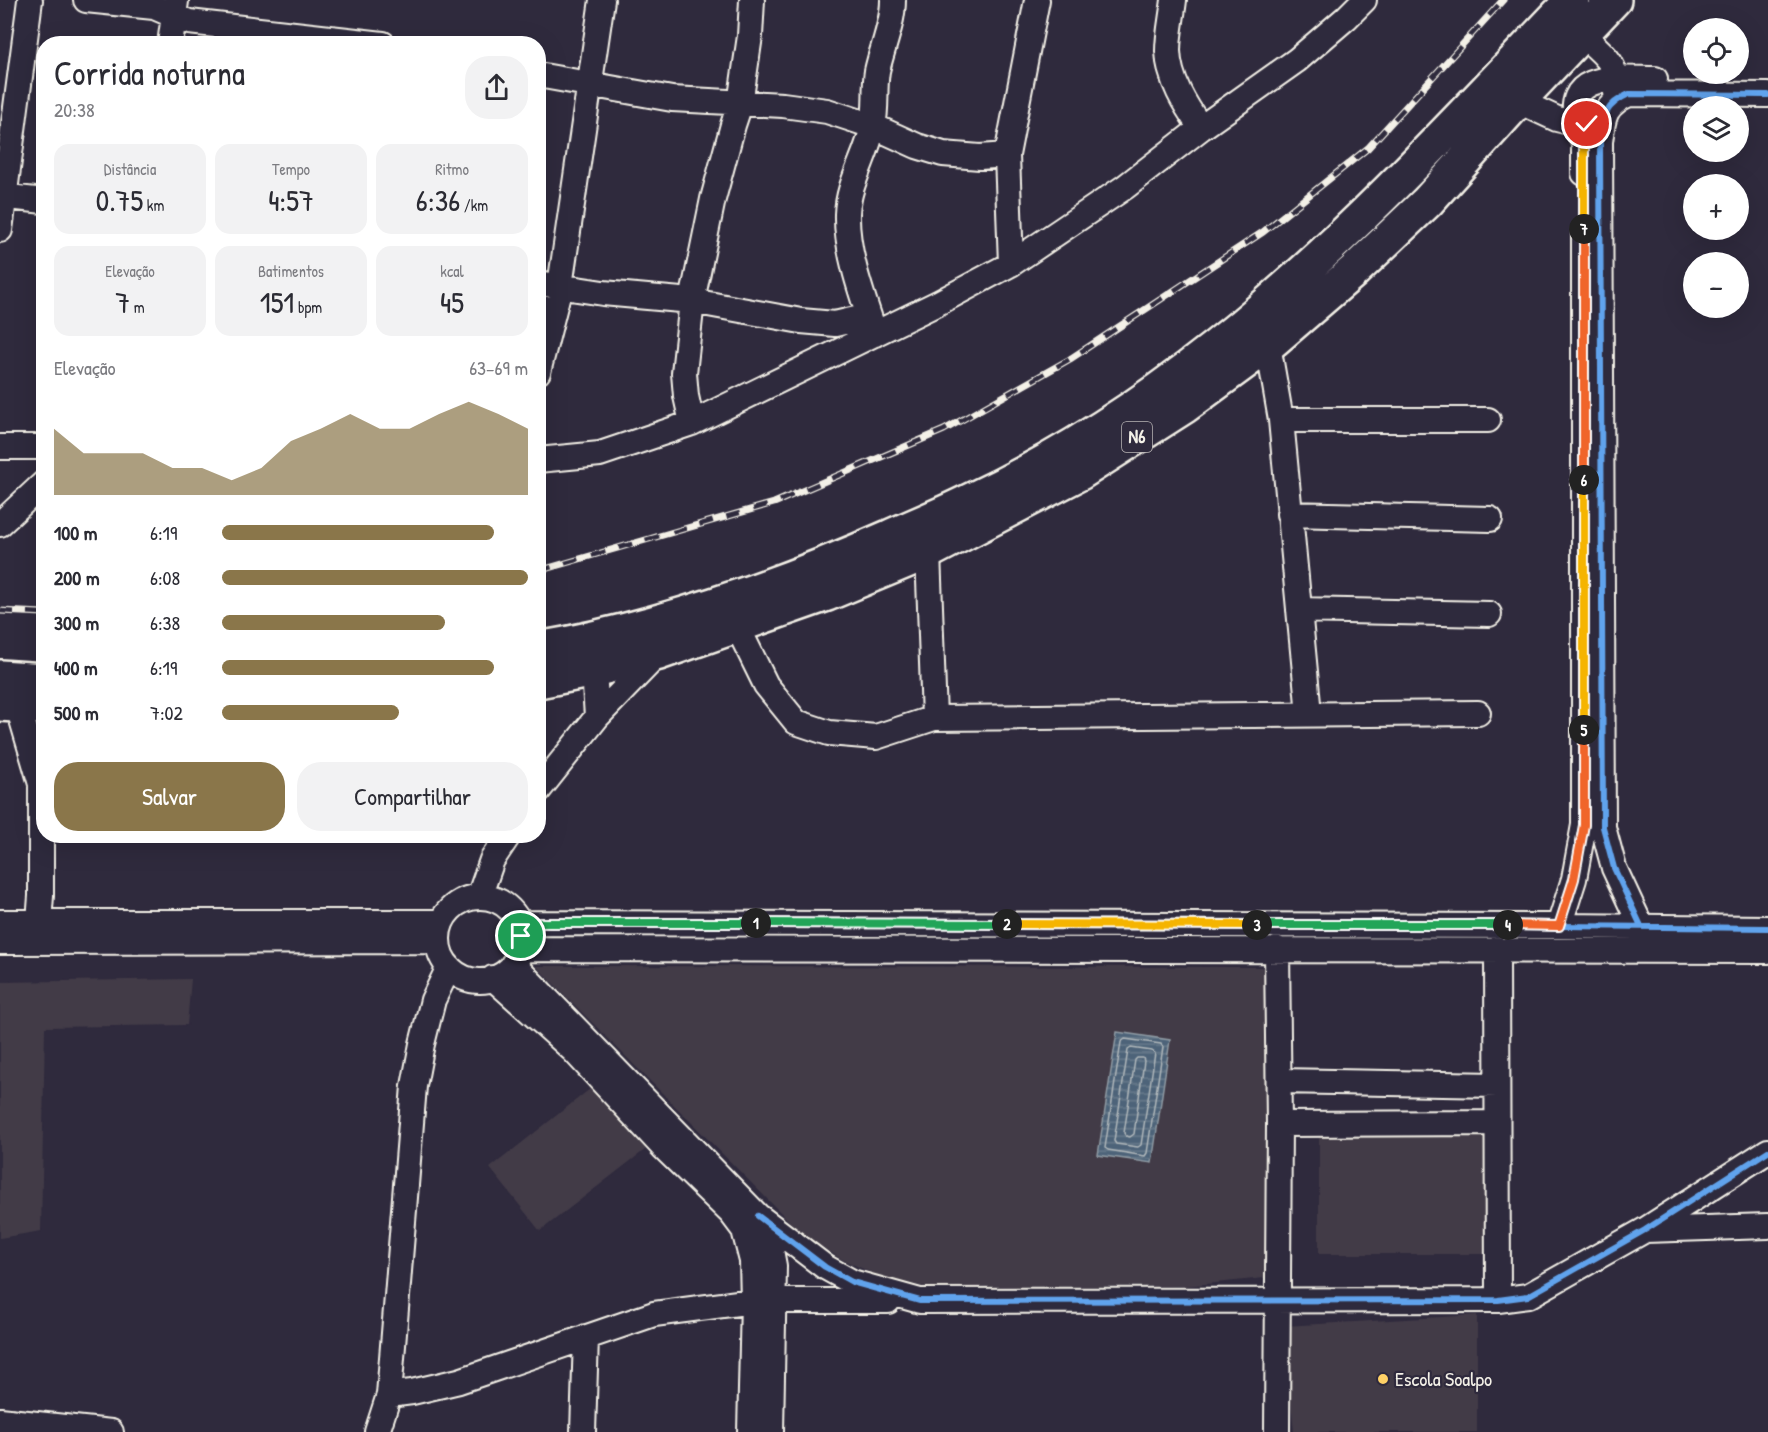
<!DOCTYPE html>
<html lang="pt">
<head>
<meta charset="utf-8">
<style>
  body { margin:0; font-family:"Patrick Hand",sans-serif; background:#f2f2f3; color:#2b2b33; height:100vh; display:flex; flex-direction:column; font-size:22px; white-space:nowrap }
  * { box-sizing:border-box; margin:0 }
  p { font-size:20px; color:#7c7c81 }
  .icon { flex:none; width:33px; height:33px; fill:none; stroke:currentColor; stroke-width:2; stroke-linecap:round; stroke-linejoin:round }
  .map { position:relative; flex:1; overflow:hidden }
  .sheet { position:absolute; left:36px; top:36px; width:510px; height:807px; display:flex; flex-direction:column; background:#fff; border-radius:24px; box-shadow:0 6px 24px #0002 }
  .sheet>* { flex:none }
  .buttons { position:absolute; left:1683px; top:18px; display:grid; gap:12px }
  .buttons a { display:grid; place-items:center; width:66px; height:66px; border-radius:50%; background:#fff; box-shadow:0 6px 24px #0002; font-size:30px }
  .pin { position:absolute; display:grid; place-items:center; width:51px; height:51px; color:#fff; margin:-26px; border:3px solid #fff; border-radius:50%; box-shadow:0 2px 6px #0007 }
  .km { position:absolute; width:30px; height:30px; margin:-15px; border-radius:50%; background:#222; color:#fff; font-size:16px; line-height:30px; text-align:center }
  .round { display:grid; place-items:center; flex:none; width:63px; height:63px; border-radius:24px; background:#f2f2f3 }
  .headline { display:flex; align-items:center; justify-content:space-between; height:102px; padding:0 18px }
  h1 { font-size:33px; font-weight:600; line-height:45px }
  .metrics { display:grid; grid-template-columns:repeat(3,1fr); gap:9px; height:102px; padding:6px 18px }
  .metrics div { display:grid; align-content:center; border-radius:15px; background:#f2f2f3; text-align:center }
  .metrics b { font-size:30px; font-weight:600 }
  .metrics small { font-size:16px; font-weight:400 }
  .metrics p { font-size:16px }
  .chart { height:168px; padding:12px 18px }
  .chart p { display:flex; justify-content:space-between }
  .chart svg { width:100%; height:108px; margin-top:6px; fill:#8a764a; opacity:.7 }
  .primary-button { display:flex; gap:12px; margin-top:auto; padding:12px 18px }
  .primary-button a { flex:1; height:69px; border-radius:24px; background:#8a764a; color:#fff; font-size:24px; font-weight:600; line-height:69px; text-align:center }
  .primary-button a+a { background:#f2f2f3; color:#2b2b33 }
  ul { padding:0 18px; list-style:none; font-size:20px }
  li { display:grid; grid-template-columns:96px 72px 1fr; align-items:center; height:45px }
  li i { height:15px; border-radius:8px; background:#8a764a }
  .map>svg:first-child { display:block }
  .built { fill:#423b47 }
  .water { fill:url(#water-rules); stroke:#909ca5; stroke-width:1.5 }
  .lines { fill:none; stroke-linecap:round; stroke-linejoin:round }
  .shore { stroke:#b2b9bc; stroke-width:1.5 }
  .minor-casing { stroke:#f4f1e8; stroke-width:28 }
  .highway-casing { stroke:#f4f1e8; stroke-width:38 }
  .minor { stroke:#2f2a3d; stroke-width:24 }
  .highway { stroke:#2f2a3d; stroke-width:33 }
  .rail-casing { stroke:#f4f1e8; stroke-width:7 }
  .rail { stroke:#2f2a3d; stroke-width:4.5; stroke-dasharray:14; stroke-linecap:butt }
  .cycleway-casing { stroke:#2f2a3d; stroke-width:10 }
  .cycleway { stroke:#60a3ed; stroke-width:6 }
  .split-1-casing { stroke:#fff; stroke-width:12 }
  .split-2-casing { stroke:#fff; stroke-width:12 }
  .split-3-casing { stroke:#fff; stroke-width:12 }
  .split-4-casing { stroke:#fff; stroke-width:12 }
  .split-5-casing { stroke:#fff; stroke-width:12 }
  .split-6-casing { stroke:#fff; stroke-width:12 }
  .split-7-casing { stroke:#fff; stroke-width:12 }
  .split-8-casing { stroke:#fff; stroke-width:12 }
  .split-1 { stroke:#22a559; stroke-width:8 }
  .split-2 { stroke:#22a559; stroke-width:8 }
  .split-3 { stroke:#f5b400; stroke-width:8 }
  .split-4 { stroke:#22a559; stroke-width:8 }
  .split-5 { stroke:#f0652b; stroke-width:8 }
  .split-6 { stroke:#f5b400; stroke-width:8 }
  .split-7 { stroke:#f0652b; stroke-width:8 }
  .split-8 { stroke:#f5b400; stroke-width:8 }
  .poi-dot { fill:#ffd166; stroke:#2f2a3d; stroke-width:2 }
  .labels { text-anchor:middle; stroke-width:4.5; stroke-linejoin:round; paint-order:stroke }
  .shield { fill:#2f2a3d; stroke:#b9b5b5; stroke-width:1.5 }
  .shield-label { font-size:18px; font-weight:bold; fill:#f4f1e8 }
  .poi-label { font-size:20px; fill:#f4f1e8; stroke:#2f2a3d; text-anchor:start }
</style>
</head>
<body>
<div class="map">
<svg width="1768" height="1432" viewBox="0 0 1768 1432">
  <defs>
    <pattern id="water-rules" width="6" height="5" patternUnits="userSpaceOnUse" patternTransform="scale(1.5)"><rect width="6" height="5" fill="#4e6479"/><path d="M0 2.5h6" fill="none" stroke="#687b8c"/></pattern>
  </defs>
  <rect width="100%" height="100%" fill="#2f2a3d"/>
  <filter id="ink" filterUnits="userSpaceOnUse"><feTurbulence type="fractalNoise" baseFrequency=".0167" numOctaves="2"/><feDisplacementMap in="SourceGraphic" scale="12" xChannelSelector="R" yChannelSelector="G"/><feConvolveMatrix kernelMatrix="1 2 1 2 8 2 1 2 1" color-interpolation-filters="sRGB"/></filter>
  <g filter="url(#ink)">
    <path class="built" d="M536,966L1263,967L1272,975L1274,1277L1186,1286L925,1287L881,1277L841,1259L802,1234Z
      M191,979L187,1025L45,1027L41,1231L0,1238V982Z
      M595,1085L646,1149L540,1231L490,1168Z
      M1319,1134H1488V1254H1319Z
      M1477,1315V1432H1294L1284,1326Z"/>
    <path class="water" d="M1117,1032L1170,1040L1152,1163L1098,1155Z"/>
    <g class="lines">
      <path class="shore" d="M1125,1039L1161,1044L1163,1047L1147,1153L1145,1156L1108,1150L1105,1148L1121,1042Z
        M1131,1048L1152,1051L1155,1053L1141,1145L1138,1147L1116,1144L1114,1141L1128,1050Z
        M1137,1058H1143L1144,1061L1134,1134L1130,1137L1126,1136L1124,1133L1135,1060Z"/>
      <defs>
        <path id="minor" d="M86,0L154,7L189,22L383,44
          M1174,0C1172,17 1168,35 1168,51C1169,80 1185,105 1201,128
          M1581,34C1602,53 1619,62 1616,93
          M170,44L176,1
          M538,75L672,99L783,105L827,111L873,126L917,146L943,154L980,157L1007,155
          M1518,101L1557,119L1577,124L1584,144V173
          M1591,124H1577C1563,70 1619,79 1655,79
          M0,196L44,201
          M0,230L30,0
          M1011,264L1007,155L1037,0
          M538,283L603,293L692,301L801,321L835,324L869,316
          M875,334C863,298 846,252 847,214C848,183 867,156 873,126C877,108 874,89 877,71C882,48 893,24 893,0
          M1268,345L1281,420L1309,714
          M538,372L560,286L602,0
          M1281,420H1488
          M692,423L686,396L684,373L692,301L713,199L733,125L740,104L750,36L752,0
          M0,447H44
          M538,460L600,454L692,423L938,303L1011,264L1125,187L1201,128L1297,60L1346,18L1364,0
          M1289,514L1490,519
          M0,524L44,483
          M928,552L934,718
          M1299,610L1489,614
          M737,626L766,685L796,722L829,733L876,737L934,718L1478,713
          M594,670L597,717
          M18,706L41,784V896L39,922
          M538,791L597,717L659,653
          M479,897L492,860L508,836
          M438 939a42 42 0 1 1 84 0a42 42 0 1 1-84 0Z
          M0,922H441
          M519,923L1559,926L1768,928
          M1559,926L1574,879L1584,825V232
          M1641,926L1614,868L1603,827L1600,142C1603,117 1604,105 1629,94L1768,95
          M0,942L438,941
          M520,949L1768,951
          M1277,949L1279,1124L1277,1432
          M1497,949L1498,1300
          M513,964L758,1216L771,1250L774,1266L771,1432
          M493,978L573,1050L664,1148L732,1214L744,1230L752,1261L753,1301L750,1432
          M1279,1081L1497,1085
          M1279,1124L1497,1123
          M758,1216L825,1267L852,1282L920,1301L1498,1300L1528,1296L1645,1230L1768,1151
          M1645,1230L1768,1226
          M389,1395L412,1392L459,1381L654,1314L753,1301H888
          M0,1420L111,1432
          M377,1432L389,1395L414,1086L422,1044L433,1000L449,967
          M583,1432L586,1337"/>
        <path id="highway" d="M538,649C660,628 778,586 889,537C916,525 943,514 969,501C1067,455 1159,394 1242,325C1361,226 1465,112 1572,0
          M0,677L44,680
          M538,681L594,670L659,653L827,594L928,552L1080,473L1185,406L1268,345L1355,270L1427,202L1518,101L1614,0
          M0,704L44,707"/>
      </defs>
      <use href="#minor" class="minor-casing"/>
      <use href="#highway" class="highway-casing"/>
      <use href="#minor" class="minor"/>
      <use href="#highway" class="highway"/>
      <defs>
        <path id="rail" d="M538,571L774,503L944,430L1070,359L1263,232L1368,148L1503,0
          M0,611L44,613"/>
      </defs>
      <use href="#rail" class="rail-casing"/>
      <use href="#rail" class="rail"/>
      <defs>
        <path id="cycleway" d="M519,923L1559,926L1768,928
          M1641,926L1614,868L1603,827L1600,142C1603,117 1604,105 1629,94L1768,95
          M758,1216L825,1267L852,1282L920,1301L1498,1300L1528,1296L1645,1230L1768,1151"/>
      </defs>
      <use href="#cycleway" class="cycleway-casing"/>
      <use href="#cycleway" class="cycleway"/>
    </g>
  </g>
  <g class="lines" filter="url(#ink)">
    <defs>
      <path id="split-1" d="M521,936L519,923H756"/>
      <path id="split-2" d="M756,923L1007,924"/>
      <path id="split-3" d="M1007,924L1257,925"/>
      <path id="split-4" d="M1257,925H1508"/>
      <path id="split-5" d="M1508,925L1559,926L1574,879L1584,825V730"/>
      <path id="split-6" d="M1584,480V730"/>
      <path id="split-7" d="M1584,229V480"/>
      <path id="split-8" d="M1584,229V144L1577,124H1587"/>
    </defs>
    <use href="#split-1" class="split-1-casing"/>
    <use href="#split-2" class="split-2-casing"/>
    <use href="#split-3" class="split-3-casing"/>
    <use href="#split-4" class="split-4-casing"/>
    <use href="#split-5" class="split-5-casing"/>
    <use href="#split-6" class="split-6-casing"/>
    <use href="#split-7" class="split-7-casing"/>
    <use href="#split-8" class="split-8-casing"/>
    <use href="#split-1" class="split-1"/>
    <use href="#split-2" class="split-2"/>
    <use href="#split-3" class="split-3"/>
    <use href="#split-4" class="split-4"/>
    <use href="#split-5" class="split-5"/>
    <use href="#split-6" class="split-6"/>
    <use href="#split-7" class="split-7"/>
    <use href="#split-8" class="split-8"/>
  </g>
  <circle class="poi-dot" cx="1383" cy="1379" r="6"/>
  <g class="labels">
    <rect class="shield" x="1122" y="422" width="30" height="30" rx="4.5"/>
    <g class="shield-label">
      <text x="1137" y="443">N6</text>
    </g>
    <g class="poi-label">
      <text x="1395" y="1386">Escola Soalpo</text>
    </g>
  </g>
</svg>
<div class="buttons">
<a><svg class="icon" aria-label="locate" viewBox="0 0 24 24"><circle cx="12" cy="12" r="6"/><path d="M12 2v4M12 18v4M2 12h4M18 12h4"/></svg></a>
<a><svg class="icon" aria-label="layers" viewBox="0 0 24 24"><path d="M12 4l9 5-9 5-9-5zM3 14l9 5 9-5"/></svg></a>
<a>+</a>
<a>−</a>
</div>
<div class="pin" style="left:521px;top:936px;background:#1e9e55"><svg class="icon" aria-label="arrive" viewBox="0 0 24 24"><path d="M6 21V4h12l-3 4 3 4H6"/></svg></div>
<div class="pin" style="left:1587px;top:124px;background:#d93025"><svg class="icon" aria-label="check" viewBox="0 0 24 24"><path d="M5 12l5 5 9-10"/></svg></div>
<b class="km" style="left:756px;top:923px">1</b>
<b class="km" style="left:1007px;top:924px">2</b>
<b class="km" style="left:1257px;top:925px">3</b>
<b class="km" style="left:1508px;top:925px">4</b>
<b class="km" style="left:1584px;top:730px">5</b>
<b class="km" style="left:1584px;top:480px">6</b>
<b class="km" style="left:1584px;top:229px">7</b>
<section class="sheet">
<div class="headline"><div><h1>Corrida noturna</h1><p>20:38</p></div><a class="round"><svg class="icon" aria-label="share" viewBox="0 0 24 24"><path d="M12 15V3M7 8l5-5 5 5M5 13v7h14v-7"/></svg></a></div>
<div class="metrics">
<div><p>Distância</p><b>0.75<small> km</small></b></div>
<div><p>Tempo</p><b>4:57</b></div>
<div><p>Ritmo</p><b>6:36<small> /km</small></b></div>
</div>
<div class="metrics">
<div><p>Elevação</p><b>7<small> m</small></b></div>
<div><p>Batimentos</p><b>151<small> bpm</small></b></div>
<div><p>kcal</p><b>45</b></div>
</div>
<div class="chart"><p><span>Elevação</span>63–69 m</p>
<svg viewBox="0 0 160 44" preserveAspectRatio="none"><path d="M0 44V17L10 27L20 27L30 27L40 33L50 33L60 38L70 33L80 22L90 17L100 11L110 17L120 17L130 11L140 6L150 11L160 17V44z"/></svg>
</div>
<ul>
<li><b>100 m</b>6:19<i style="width:89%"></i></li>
<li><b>200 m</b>6:08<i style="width:100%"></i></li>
<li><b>300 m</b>6:38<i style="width:73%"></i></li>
<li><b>400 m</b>6:19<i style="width:89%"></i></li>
<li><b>500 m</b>7:02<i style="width:58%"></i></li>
</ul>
<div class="primary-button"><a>Salvar</a><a>Compartilhar</a></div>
</section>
</div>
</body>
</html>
